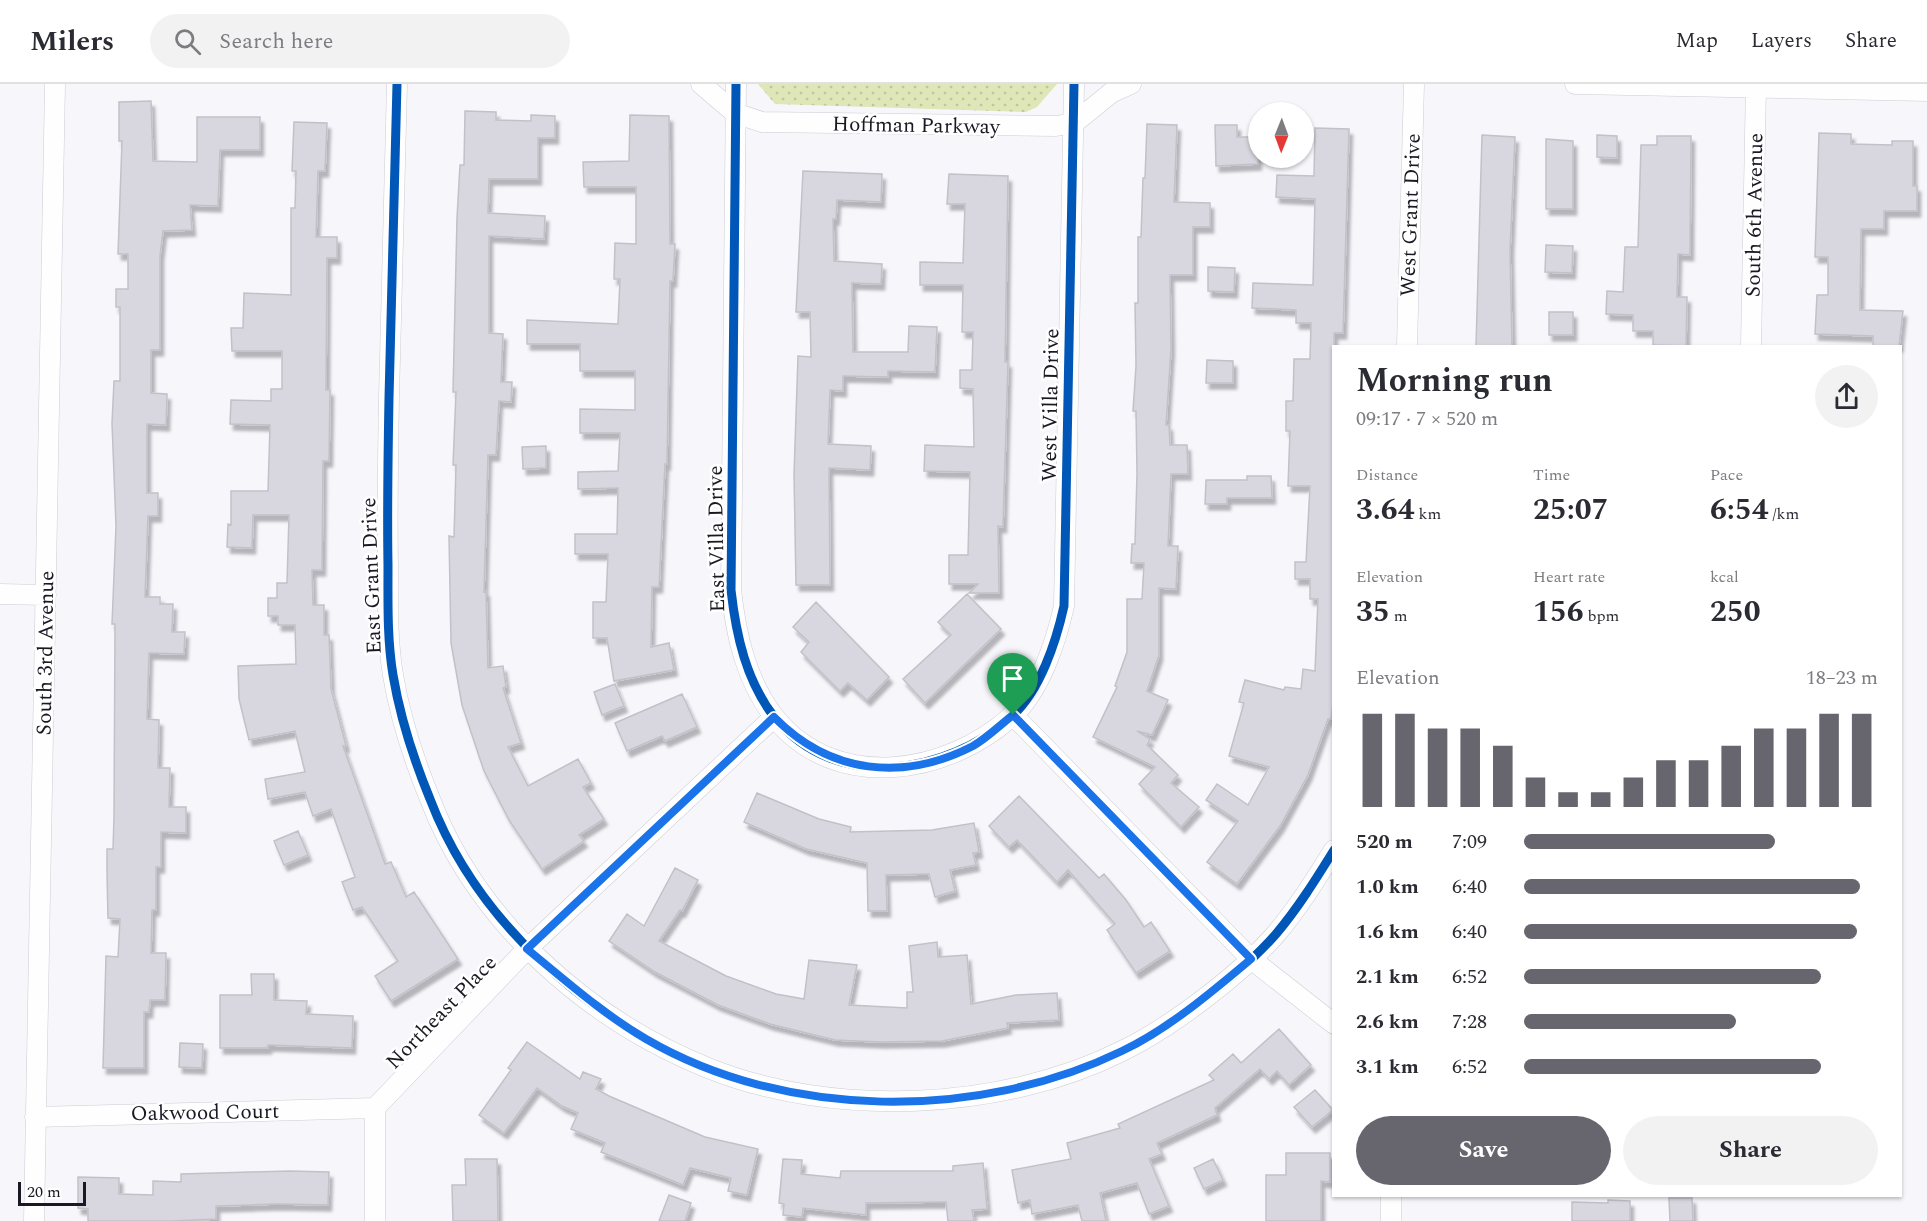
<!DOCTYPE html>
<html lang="en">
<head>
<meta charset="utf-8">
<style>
  body { margin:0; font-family:Spectral,serif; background:#f2f2f3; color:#2b2b33; height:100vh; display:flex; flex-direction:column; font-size:22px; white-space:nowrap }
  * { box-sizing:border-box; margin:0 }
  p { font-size:20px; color:#7c7c81 }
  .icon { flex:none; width:33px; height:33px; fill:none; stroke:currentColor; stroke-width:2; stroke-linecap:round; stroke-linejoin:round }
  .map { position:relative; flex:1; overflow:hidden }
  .drawer { position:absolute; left:1332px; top:261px; width:570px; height:852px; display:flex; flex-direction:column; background:#fff; border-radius:0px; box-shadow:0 2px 4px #0004 }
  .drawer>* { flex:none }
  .needle { width:39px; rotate:181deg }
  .tools { position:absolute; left:1248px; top:18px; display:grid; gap:12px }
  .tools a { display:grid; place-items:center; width:66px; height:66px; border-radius:50%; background:#fff; box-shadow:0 2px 4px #0004; font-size:30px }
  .scale { position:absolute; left:18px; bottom:15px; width:68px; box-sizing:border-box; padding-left:6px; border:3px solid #1a1823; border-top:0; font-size:16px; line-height:21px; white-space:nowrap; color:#1a1823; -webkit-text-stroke:4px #fff; paint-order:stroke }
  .pin { position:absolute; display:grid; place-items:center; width:51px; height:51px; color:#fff; margin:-62px -26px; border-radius:50% 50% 50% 0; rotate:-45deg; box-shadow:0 0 6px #0007 }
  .pin .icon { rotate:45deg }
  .round { display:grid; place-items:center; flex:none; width:63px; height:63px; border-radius:32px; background:#f2f2f3 }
  .headline { display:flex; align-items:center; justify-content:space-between; height:102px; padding:0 24px }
  h1 { font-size:33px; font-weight:700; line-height:45px }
  .stats { display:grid; grid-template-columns:repeat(3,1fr); gap:9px; height:102px; padding:6px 24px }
  .stats div { display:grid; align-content:center }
  .stats b { font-size:30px; font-weight:700 }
  .stats small { font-size:16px; font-weight:400 }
  .stats p { font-size:16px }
  .chart { height:168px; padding:12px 24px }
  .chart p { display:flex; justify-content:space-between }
  .chart svg { width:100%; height:108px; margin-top:6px; stroke:#67666f; stroke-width:6 }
  .cta { display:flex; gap:12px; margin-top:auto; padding:12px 24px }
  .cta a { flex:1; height:69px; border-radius:36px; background:#67666f; color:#fff; font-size:24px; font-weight:700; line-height:69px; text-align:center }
  .cta a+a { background:#f2f2f3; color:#2b2b33 }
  ul { padding:0 24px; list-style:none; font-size:20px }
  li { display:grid; grid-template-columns:96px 72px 1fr; align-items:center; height:45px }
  li i { height:15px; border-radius:8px; background:#67666f }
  header { display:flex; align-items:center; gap:36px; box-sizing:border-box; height:84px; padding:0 30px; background:#fff; border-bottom:2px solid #e1e1e2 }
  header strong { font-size:28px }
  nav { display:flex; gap:33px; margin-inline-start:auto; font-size:21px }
  .search { width:420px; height:54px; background:#f2f2f3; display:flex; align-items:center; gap:15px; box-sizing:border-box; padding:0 21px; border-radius:33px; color:#7c7c81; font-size:22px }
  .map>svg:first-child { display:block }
  .park { fill:url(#park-dots) }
  .building { fill:#d8d7df; stroke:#c2c1c9; stroke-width:1.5; filter:url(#shadow) }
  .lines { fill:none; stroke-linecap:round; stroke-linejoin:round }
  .street-casing { stroke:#cdccd4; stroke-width:21 }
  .street { stroke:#fefefe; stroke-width:20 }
  .cycleway-casing { stroke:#fff; stroke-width:13 }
  .cycleway { stroke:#0057b8; stroke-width:9 }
  .route-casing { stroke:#fff; stroke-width:12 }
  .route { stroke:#1a73e8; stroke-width:8 }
  .labels { text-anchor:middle; stroke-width:5; stroke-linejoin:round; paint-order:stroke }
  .street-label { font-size:21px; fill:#1a1823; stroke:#fff }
</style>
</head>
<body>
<header>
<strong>Milers</strong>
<div class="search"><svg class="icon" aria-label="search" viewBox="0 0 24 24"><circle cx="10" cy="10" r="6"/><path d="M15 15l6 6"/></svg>Search here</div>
<nav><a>Map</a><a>Layers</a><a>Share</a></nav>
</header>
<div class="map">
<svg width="1927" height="1137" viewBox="0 0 1927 1137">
  <defs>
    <pattern id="park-dots" width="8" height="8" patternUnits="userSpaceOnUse" patternTransform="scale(1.5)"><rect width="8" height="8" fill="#dfe6b7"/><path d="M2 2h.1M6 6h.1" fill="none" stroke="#bfc59d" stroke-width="1.8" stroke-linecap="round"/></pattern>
    <filter id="shadow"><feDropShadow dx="3.5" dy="6" stdDeviation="1.5" flood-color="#0004"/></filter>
  </defs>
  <rect width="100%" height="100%" fill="#f7f6fb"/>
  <path class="park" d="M758,0H1057L1037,23L1026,28L775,20Z"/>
  <path class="building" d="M151,17L153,77L197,78V33H260V66H220L218,122L190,121L192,146L163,147L160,172V266H151V309L167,310L166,341L147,340V409H158V432H148L145,513H160V520H173L172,548H185L184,570L149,569L147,635L159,636L158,684H170L169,723H186V749L161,748V783H156V826H152L151,869H166L165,916H150L149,928H144V984H103L106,872L118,873L120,835L108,834L107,789V765H113L114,732L115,540H112L116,442L112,339L114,297H120V223H116V205H128V170H118L122,57H119V18Z
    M465,27L496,28V36L531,37V31L555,32V54H538V95H489L488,129L545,132L544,155L489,152V249L503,250L501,298H512L511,318L499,317L496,371H488L484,508L486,507L488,584L503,582L506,603L503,604L521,659L508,663L528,702L578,675L591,699L583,703L604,735L579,751L584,757L542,785L509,736L484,687L462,621L451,559L449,452L454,453L456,381H453L456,308H453L457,134L460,81H464Z
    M630,31L669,32L670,160H675L673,197H670L667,380H665L659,503H652L651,563L669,559L674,586L614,597L607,554H593V518H606L608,470H575V450H617L618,404L578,405V388L618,387L620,349H580V325L635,326V287H580V260H527V236L618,240L620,195H614L615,159L636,160V103H584L583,78L629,77Z
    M294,38L327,39L325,87H318L316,153H337V174H327L326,306H330L329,377H323L322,486H312L313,521H324V551H329L331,605L346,662H343L385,780L391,778L406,813L414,808L458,875L391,917L375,892L398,877L362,823L353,826L342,798L355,793L331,725L313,732L305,708L268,715L265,695L305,688L295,647L249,656L239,615L238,582L296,580L295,541H278V532H268V514H277V499H287L289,431H253L252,464L227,463L228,440L231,441V407H268L270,341L230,340L231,316L271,317V305H282V267H232L231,244H243L244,209L291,211V124H295L296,87H292Z
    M1147,40L1177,41L1174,118L1210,119V143H1193V191H1170L1171,265L1166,341H1169L1170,361H1187L1188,390H1171L1168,462H1178L1176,505L1159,504V571L1147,607L1168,616L1152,651L1137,647L1150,655L1147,661L1178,691L1171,699L1199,723L1181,743L1139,700L1155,683L1093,653L1117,603L1115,602L1127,568V515H1142L1144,479H1131L1132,460H1135L1137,390L1136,327H1133L1136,282L1135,219H1138V153H1141L1143,94H1145Z
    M1215,41H1237V53H1258V80L1216,82Z
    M1315,44L1349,45L1343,249H1334V612L1331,635H1328L1308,691L1280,742L1237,800L1207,778L1238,737L1206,716L1217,700L1248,721L1269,683L1229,672L1244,619L1239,618L1245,596L1284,606L1285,603L1301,605L1303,585L1315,587L1318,515H1310V495H1295V478H1306L1310,402H1288L1290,347H1286V317H1293L1294,275H1310L1311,239H1296V226L1252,224L1253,199L1313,201L1315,115L1276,113L1277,91L1314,92Z
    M1819,49L1851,50V60L1892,61V57H1913V102H1917V127H1884V145H1861L1860,226L1903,227L1899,262H1873V252L1815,250L1817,211H1828V173H1815Z
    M1482,51L1515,53L1510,167L1512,262H1476Z
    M1597,51L1617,52V74L1597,73Z
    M1657,52H1691L1690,171L1678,170L1677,213H1687L1686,262L1653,261V247H1633V231L1606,230L1607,207L1623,208L1625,163H1638L1641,61H1657Z
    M1546,55L1573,57V125H1546Z
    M803,87L882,90L881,118L837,116L836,135H833L834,177L882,180L881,200L852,199L853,268H908L909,242L937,243L935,288L888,287V293L843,292V307L830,306L828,360L871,362L870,386L829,384L830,501H796L794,390L798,272L811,273L810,228H796Z
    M949,90L1008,92L1005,278H1008L1003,443L998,442L999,509H969L978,500H949V471H968L970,388L924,387L925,361L974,363L973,305L960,304V286H972L973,248H962L963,201H920V178L963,179L965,120H947Z
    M1546,161L1573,162L1572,189L1545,188Z
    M1208,183L1235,184L1234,208L1208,207Z
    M1549,228H1573V251H1549Z
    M1207,276L1233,277V299H1206Z
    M546,362V384L523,385L522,363Z
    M1247,392H1271L1272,414H1227V420H1205L1206,396H1247Z
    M967,510L1001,545L925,619L903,595L951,551L938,538Z
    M816,518L889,593L867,616L848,599L840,607L801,568L809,558L793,543Z
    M615,600L624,622L602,631L594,608Z
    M682,610L697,643L665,657L662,652L627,667L615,639Z
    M757,709L819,735L851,743L850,748L932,746L974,739L979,768L973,769L976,781L950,786L955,807L935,813L929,790L886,791L887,827H868L867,779L806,765L744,738Z
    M1019,712L1099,794L1104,790L1126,816L1144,843L1151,838L1170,867L1136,889L1107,846L1115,840L1068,786L1057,798L1017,756L1009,763L989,742Z
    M298,747L308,771L284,781L274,757Z
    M675,784L698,796L682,827L680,826L659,857L726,892L776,910L804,915L809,876L857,881L849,921L907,924V908H913L909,862L937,858L938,873L967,871L971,920L1016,911L1057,909L1059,936L1007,939L1008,944L942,957L881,958L835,956L770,940L718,921L655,888L609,857L627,830L644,842Z
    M251,890H274V916L307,917L306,930L353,932L352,964L268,961V964H220V911H252Z
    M1279,945L1311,981L1289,1001L1277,987L1269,995L1260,985L1215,1024L1217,1031L1157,1059L1162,1070L1149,1075L1169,1122L1149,1130L1137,1099L1100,1109L1106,1137H1082L1078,1121L1032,1130L1030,1116L1018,1119L1012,1086L1071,1075L1067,1059L1120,1044L1118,1040L1214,996L1209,991L1233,970L1241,979Z
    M527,958L580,995L583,988L601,995L596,1005L609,1012L705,1053L758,1065L747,1111L728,1107L731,1094L690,1084L683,1101L601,1068L605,1059L571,1045L578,1029L562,1022L537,1004L504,1049L479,1031L511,986L508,984Z
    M180,959L203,960L202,984L179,983Z
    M1315,1006L1333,1026L1312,1043L1294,1023Z
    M1286,1069H1330V1098L1321,1097V1137H1266V1091H1286Z
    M465,1075H497L498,1137H453L452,1101H466Z
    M783,1075L802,1076L801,1090L840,1094L841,1087H953V1082L983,1079L987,1125L972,1126L974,1137H948L946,1118L866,1119V1131L803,1124L802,1133L783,1131L784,1120L779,1119Z
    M1213,1075L1223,1096L1204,1105L1194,1084Z
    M290,1087L329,1088L328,1121L279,1120L216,1122V1135L172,1137H88V1125L78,1124V1093L119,1094V1110L153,1111V1097L181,1098V1090Z
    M669,1111L691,1119L685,1137H659Z
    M1669,1114H1692L1693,1137H1670Z
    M1608,1116L1630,1117V1137H1572V1118L1608,1119Z"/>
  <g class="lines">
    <defs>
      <path id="street" d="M397,0C394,105 392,209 389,314C388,370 387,425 388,481C388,517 387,555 393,591C400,633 414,676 430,715C477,838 587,935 708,984C832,1034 1003,1027 1122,967C1170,944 1241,890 1276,850C1298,824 1316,795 1334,766
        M701,0L735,29L762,38L1056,42L1074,39L1111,9L1131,0
        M736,0L731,506C736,551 746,597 775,634C836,709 947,691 1012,632C1040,607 1056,558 1064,522L1074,0
        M1575,0L1927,7
        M1407,262L1414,0
        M1751,262L1756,0
        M0,510L46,511
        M1013,631L1251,875L1334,940
        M35,1033L375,1024
        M34,1137L55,0
        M375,1137V1024L527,865L774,633
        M1391,1137V1112"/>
    </defs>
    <use href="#street" class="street-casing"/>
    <use href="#street" class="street"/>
    <defs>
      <path id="cycleway" d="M397,0C394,105 392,209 389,314C388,370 387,425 388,481C388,517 387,555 393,591C400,633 414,676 430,715C477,838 587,935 708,984C832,1034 1003,1027 1122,967C1170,944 1241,890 1276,850C1298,824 1316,795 1334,766
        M736,0L731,506C736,551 746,597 775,634C836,709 947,691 1012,632C1040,607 1056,558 1064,522L1074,0"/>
    </defs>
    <use href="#cycleway" class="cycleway-casing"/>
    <use href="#cycleway" class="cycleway"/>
  </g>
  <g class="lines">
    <defs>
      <path id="route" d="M1013,631L1251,875C1213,907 1167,946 1122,967C978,1037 785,1036 646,955C603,930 565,896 527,865L774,633C830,690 903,698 973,662C987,654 1000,641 1013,631Z"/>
    </defs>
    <use href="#route" class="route-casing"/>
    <use href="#route" class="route"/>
  </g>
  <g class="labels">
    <g class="street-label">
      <text transform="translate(916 41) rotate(1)" y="7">Hoffman Parkway</text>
      <text transform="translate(1410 131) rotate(-88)" y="7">West Grant Drive</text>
      <text transform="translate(1754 131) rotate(-89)" y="7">South 6th Avenue</text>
      <text transform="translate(1050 321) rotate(-89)" y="7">West Villa Drive</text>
      <text transform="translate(716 455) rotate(-91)" y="7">East Villa Drive</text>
      <text transform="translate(371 492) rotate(-92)" y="7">East Grant Drive</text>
      <text transform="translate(45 569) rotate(-89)" y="7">South 3rd Avenue</text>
      <text transform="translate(441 928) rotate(-46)" y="7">Northeast Place</text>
      <text transform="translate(205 1028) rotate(-1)" y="7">Oakwood Court</text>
    </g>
  </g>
</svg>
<div class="tools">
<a><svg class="needle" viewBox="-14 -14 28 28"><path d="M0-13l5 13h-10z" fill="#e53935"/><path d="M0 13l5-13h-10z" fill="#7c7c81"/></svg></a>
</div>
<div class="scale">20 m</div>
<div class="pin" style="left:1013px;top:631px;background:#1e9e55"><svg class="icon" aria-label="arrive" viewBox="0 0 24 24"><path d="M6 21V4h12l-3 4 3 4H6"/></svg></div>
<section class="drawer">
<div class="headline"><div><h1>Morning run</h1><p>09:17 · 7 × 520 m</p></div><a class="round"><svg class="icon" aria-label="share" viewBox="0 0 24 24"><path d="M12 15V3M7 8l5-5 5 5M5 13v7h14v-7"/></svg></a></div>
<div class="stats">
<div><p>Distance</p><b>3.64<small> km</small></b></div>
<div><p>Time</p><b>25:07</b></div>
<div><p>Pace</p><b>6:54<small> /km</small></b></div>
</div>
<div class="stats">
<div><p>Elevation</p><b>35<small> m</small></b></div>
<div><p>Heart rate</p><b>156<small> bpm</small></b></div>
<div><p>kcal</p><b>250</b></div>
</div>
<div class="chart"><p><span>Elevation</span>18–23 m</p>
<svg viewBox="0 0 160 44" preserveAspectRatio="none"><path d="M5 44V6M15 44V6M25 44V12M35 44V12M45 44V19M55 44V32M65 44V38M75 44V38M85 44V32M95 44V25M105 44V25M115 44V19M125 44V12M135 44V12M145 44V6M155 44V6"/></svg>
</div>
<ul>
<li><b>520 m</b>7:09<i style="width:71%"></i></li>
<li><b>1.0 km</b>6:40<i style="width:95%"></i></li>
<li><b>1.6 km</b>6:40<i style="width:94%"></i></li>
<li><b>2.1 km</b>6:52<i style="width:84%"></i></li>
<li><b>2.6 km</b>7:28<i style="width:60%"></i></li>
<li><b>3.1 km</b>6:52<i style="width:84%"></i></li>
</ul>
<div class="cta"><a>Save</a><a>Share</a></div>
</section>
</div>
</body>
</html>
